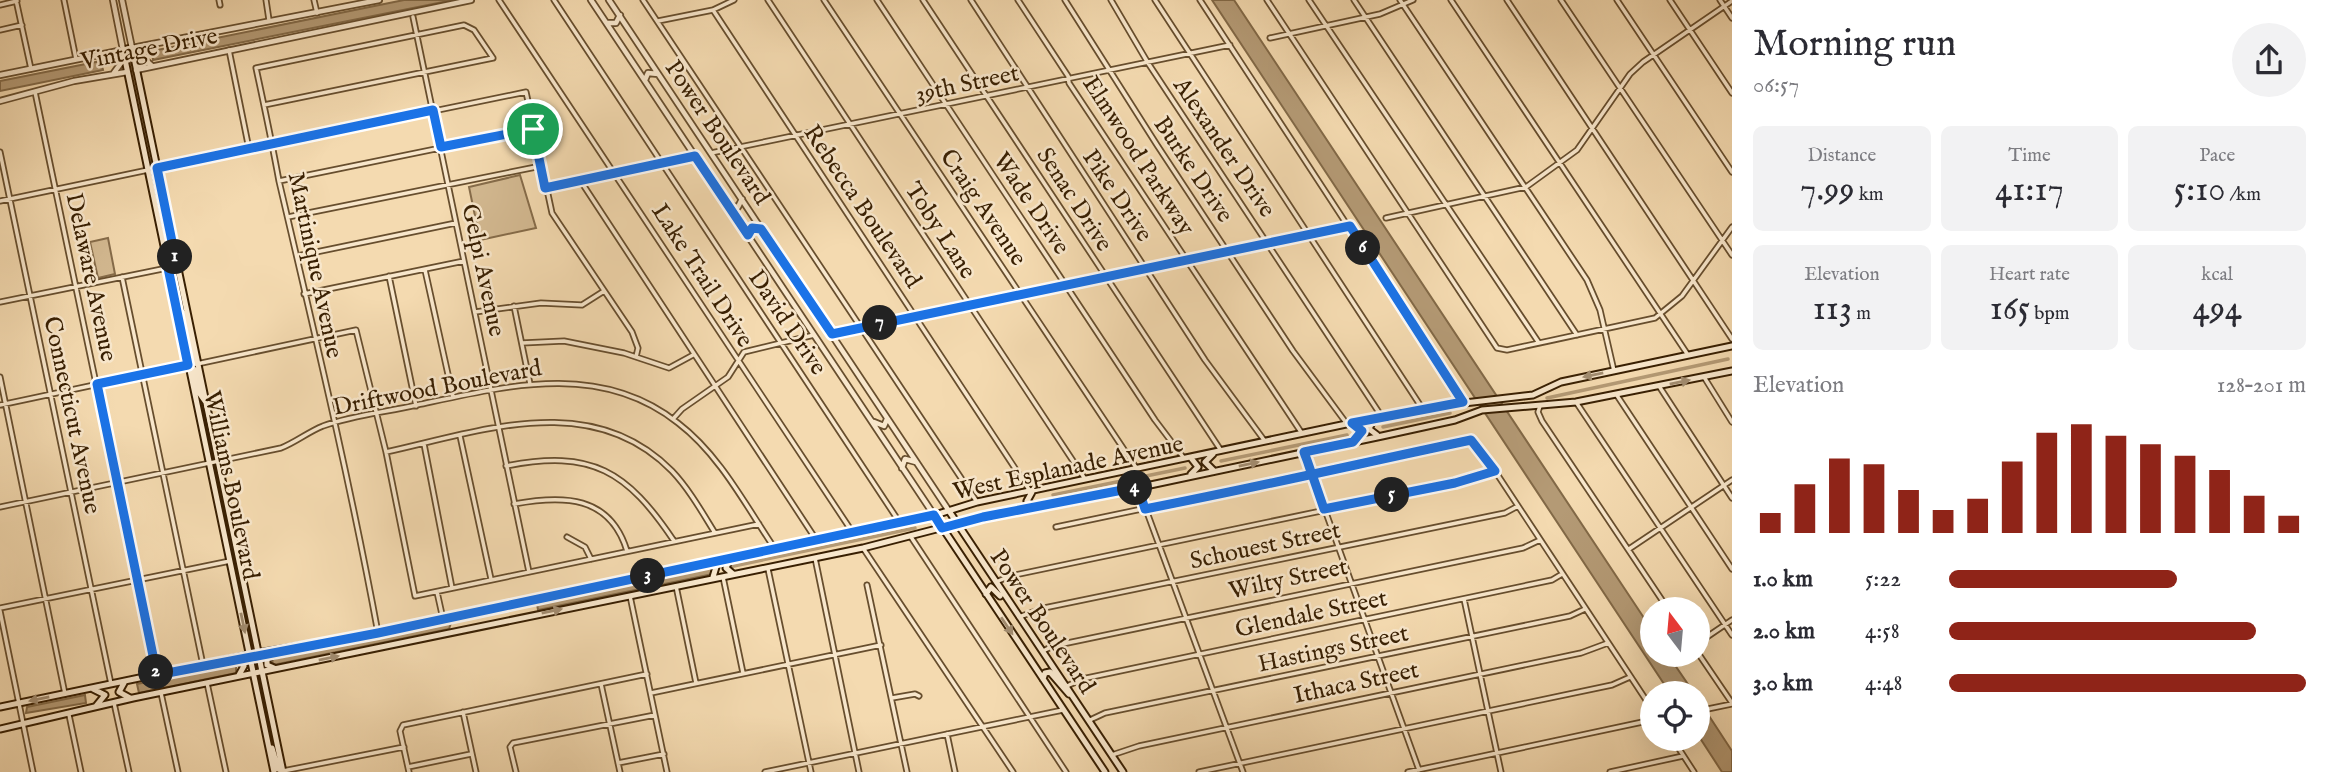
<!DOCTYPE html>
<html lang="en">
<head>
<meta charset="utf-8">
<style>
  body { margin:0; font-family:"IM FELL English",serif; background:#f2f2f3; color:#2b2b33; height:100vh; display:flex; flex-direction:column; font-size:26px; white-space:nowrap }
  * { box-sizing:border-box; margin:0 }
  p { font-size:23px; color:#7c7c81 }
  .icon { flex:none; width:38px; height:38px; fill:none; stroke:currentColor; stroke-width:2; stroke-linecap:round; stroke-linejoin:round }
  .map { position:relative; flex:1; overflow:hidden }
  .panel { display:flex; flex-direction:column; background:#fff; width:595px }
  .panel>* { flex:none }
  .needle { width:46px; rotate:344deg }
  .fabs { position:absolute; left:1640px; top:597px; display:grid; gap:14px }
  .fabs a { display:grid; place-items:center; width:70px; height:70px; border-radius:50%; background:#fff; box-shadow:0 7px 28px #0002; font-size:35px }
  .pin { position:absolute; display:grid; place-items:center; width:60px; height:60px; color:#fff; margin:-30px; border:4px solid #fff; border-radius:50%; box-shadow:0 2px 7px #0007 }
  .km { position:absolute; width:35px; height:35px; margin:-18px; border-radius:50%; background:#222; color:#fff; font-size:19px; line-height:35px; text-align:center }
  .round { display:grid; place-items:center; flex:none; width:74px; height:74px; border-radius:37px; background:#f2f2f3 }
  .overview { display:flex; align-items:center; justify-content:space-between; height:119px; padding:0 21px }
  h1 { font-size:38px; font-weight:600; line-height:52px }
  .metrics { display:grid; grid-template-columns:repeat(3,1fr); gap:10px; height:119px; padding:7px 21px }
  .metrics div { display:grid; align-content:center; border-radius:10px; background:#f2f2f3; text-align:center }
  .metrics b { font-size:35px; font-weight:600 }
  .metrics small { font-size:19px; font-weight:400 }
  .metrics p { font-size:19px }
  .chart { height:196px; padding:14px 21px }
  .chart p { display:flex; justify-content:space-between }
  .chart svg { width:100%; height:126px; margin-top:7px; stroke:#8f2418; stroke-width:6 }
  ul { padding:0 21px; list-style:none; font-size:23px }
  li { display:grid; grid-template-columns:112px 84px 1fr; align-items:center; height:52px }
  li i { height:18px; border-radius:9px; background:#8f2418 }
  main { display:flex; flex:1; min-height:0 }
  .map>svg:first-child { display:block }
  .green { fill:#d4ba92; stroke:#866c4a; stroke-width:2 }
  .water { fill:#b49a75; stroke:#826947; stroke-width:2 }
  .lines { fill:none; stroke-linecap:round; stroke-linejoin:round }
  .canal { stroke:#b49a75; stroke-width:3.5 }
  .minor-casing { stroke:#674e2e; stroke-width:7 }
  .tertiary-casing { stroke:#674e2e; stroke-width:8 }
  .secondary-casing { stroke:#381f02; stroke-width:9 }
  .minor { stroke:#f8e7cc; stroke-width:3.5 }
  .tertiary { stroke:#f8e7cc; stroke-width:4.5 }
  .secondary { stroke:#f8e7cc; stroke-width:5 }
  .oneway { fill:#a28d71 }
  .route-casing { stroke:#fff; stroke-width:14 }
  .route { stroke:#1a73e8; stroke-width:9 }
  .labels { text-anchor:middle; stroke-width:5; stroke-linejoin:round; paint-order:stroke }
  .street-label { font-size:24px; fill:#381f02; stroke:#f8e7cc }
</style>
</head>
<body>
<main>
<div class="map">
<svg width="1732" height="772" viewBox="0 0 1732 772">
  <rect width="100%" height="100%" fill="#f4dab0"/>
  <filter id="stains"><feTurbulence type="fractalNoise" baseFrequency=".00286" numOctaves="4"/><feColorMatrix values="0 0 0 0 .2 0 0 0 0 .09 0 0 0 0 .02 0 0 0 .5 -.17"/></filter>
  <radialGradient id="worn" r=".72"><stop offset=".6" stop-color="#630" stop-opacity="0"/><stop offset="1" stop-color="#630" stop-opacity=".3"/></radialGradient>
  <path class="green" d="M520,175L536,228L480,240L469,187Z
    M108,238L115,274L98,278L90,242Z"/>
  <path class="water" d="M404,0H453L153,60L152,51Z
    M1212,0H1234L1652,630V654L1668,655L1694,693H1670Z
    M101,61L103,70L0,91V81Z
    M711,568L713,574L538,610L537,604L540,603Z
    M451,623L449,629L273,665L272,659Z
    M227,666H236V673L139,693L137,684Z
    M85,695L86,703L26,713L27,707Z
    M1698,699L1732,751V772H1722L1698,735Z"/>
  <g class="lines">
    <path class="canal" d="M1547,398L1728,359
      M1383,427L1450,413
      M1221,461L1347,435
      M1053,495L1185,468
      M729,567L915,528"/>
    <defs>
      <path id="minor" d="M16,0L31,69
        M64,0L76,59
        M219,0L220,5
        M266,0L269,20
        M314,0L317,13
        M499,0L853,533
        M554,0L900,523
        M643,0L977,502
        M768,0L1085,479
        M824,0L1137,469
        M877,0L1155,420L1183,457
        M923,0L1220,449
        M971,0L1205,360L1264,440
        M1018,0L1068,76L1069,83L1301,432
        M1065,0L1157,145L1293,351L1347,424
        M1111,0L1148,63L1382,417
        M1155,0L1422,408
        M1200,0L1463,402
        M1267,0L1497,348L1507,350L1655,318L1682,296L1732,227
        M1309,0L1539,343
        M1354,0L1577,335
        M1400,0L1587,280L1600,310L1614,371
        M1451,0L1688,355
        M1507,0L1732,339
        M1561,0L1732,255
        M1617,0L1732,172
        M1670,0L1732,93
        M1720,0L1732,18
        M0,5L17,1
        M713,10L1030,491
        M413,17L529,572
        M658,21L713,10L734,0
        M0,30L22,25
        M1270,38L1380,14L1413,0
        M229,50L249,149
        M35,92L157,675
        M264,105L493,58L474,30L464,25L256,68C264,105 272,143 279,181C314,331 350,481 378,633
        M0,152L111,684
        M711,153L1230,45
        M157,168L526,92L552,213L632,332L638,348L636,357
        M580,180L817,541
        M279,181L533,129
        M545,188L695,156
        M0,201L148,170
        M288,217L541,166
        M1386,218L1526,187L1577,150L1630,74L1643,62L1732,1
        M297,256L456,223
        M425,270L453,397
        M389,276L416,406
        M122,277L203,665
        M304,294L464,261
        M0,302L177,266
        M514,306L530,384
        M475,312L541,303L582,305L604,291
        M832,333L1350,226
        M522,343L564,341L624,353L669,368L693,355
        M197,364L356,330L386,452L415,596L759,524
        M0,377L65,694
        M1704,377L1732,422
        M1659,386L1732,498
        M1616,394L1732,569
        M1576,402L1732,635
        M0,405L188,365
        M1540,406L1538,412L1542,421L1668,609
        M673,419L682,409L728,377L744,352L814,335
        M460,436L491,579
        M424,444L452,588
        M386,452C482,431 592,389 672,471C689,489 702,512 715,533
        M1304,452L1419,770
        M506,466C592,449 627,471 674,541
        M1138,488L1243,772
        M514,504C563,495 610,495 627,551
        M0,507L281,448C296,442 308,432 323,426C353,415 386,412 417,405C506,386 600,361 678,423C720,455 746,506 775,549
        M1056,527L1471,440L1495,471L1652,709
        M567,537L585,547L591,559
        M911,537L1066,772
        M863,548L1013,772
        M1629,549L1732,480
        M815,558L859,772
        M768,569L811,772
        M723,577L743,673
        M996,582L1010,576L1455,483L1495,471
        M867,585L907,772
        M676,586L696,683
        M437,592L443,619
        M630,596L667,772
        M1464,599L1501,772
        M0,608L230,561
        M0,611L33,772
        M1019,617L1044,608L1505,513L1518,506
        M1698,643L1732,620
        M1043,651L1053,646L1523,548L1540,540
        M1698,653L1732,703
        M207,683L226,772
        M601,684L620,772
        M1067,686L1082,679L1552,580L1562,574
        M161,693L178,772
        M651,693L881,645
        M892,698L915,694L919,696
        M114,703L129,772
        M1698,711L1732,704
        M463,712L476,772
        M69,715L81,772
        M1090,720L1105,713L1570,616L1585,609
        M947,734L955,772
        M1672,738L1694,772
        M1112,755L1139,746L1581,653L1608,643
        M618,763L664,754
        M408,767L471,754
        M283,771L404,747
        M409,772L400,731L403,725L647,674
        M516,772L510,747L513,743L655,715
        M765,772L1063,710
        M1199,772L1612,685L1630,677
        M1408,772L1652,720
        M1610,772L1683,756"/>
      <path id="tertiary" d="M122,0L132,48L379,0
        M591,0L934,515
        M609,0L949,511
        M608,23H616L620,15
        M149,45L142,57L152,66
        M110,54L116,56L121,63L113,74
        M136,70L471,0
        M0,75L123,50L113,0
        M645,80L648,73L658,74
        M0,101L74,81L127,72
        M730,206L738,207L742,199
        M874,422L884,426L887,419
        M902,468L905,459L916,462"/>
      <path id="secondary" d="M177,310L182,312L192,360L197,364
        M188,365L194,369L200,394L205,401
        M1373,420L1369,429L1377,435
        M1352,423L1362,431L1356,441
        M1213,454L1205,462L1214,471
        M1191,458L1198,467L1191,474
        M1032,492L1027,501L1035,507
        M949,511L1123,772
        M934,515L1105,772
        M730,558L726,568L733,574
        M707,563L716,567L713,577
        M986,594L991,587L1000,596
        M236,659L244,666L239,675
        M274,668L267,665V659L277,653
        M1043,679L1045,673L1050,672L1069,694
        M124,683L119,692L130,698
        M93,689L105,695L96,706
        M0,707L264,652L378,633L922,519L977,502L1422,408L1533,395L1561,382L1732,346
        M0,729L133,698L863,548L983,517L1070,502L1382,436L1455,420L1482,410L1576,402L1732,371
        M272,748L278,769L283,771
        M274,772L123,50L132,48L283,772"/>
    </defs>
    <use href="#minor" class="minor-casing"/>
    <use href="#tertiary" class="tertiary-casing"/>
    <use href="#secondary" class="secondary-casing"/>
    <use href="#minor" class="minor"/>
    <use href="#tertiary" class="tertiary"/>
    <use href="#secondary" class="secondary"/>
  </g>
  <defs><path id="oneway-solid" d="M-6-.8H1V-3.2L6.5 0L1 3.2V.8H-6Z" transform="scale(1.75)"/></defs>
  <g class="oneway">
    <use href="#oneway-solid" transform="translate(1593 375) rotate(168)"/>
    <use href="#oneway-solid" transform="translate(1680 382) rotate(-11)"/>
    <use href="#oneway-solid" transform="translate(1249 464) rotate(-12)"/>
    <use href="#oneway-solid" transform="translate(552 611) rotate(-11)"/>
    <use href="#oneway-solid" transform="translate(243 623) rotate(78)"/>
    <use href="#oneway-solid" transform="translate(1007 626) rotate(56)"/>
    <use href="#oneway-solid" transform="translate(329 658) rotate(-12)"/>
    <use href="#oneway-solid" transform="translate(39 699) rotate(168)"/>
  </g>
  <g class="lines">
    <defs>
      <path id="route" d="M533,129L441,147L433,110L157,168L177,266L168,268L188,365L97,384L157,675L378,633L934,515L942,528L983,517L1138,487L1145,509C1254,488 1362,463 1471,440L1495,471L1455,483L1324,509L1313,477C1310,470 1308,462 1305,455L1304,452L1353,442L1362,431L1352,423L1463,402L1350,226L832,334L761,229L752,228L748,235L695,156L545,188L533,129"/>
    </defs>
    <use href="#route" class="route-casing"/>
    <use href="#route" class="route"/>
  </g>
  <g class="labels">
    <g class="street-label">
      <text transform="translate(149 48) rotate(-11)" y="8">Vintage Drive</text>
      <text transform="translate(967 83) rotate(-12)" y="8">39th Street</text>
      <text transform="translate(718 132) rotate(56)" y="8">Power Boulevard</text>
      <text transform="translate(1225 147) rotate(56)" y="8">Alexander Drive</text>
      <text transform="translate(1139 155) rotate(57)" y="8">Elmwood Parkway</text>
      <text transform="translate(1194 169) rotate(56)" y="8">Burke Drive</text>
      <text transform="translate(1118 195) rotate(56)" y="8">Pike Drive</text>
      <text transform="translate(1075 199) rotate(57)" y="8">Senac Drive</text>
      <text transform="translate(1032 203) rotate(56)" y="8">Wade Drive</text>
      <text transform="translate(863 206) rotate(56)" y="8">Rebecca Boulevard</text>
      <text transform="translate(984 207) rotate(56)" y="8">Craig Avenue</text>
      <text transform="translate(941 230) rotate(57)" y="8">Toby Lane</text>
      <text transform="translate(316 265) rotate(78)" y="8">Martinique Avenue</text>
      <text transform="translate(484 270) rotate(78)" y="8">Gelpi Avenue</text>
      <text transform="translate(703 275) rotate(57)" y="8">Lake Trail Drive</text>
      <text transform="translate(92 277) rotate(78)" y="8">Delaware Avenue</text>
      <text transform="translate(788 322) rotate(56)" y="8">David Drive</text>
      <text transform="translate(437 387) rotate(-11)" y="8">Driftwood Boulevard</text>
      <text transform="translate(73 415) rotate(78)" y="8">Connecticut Avenue</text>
      <text transform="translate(1068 467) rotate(-12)" y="8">West Esplanade Avenue</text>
      <text transform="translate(232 485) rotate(78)" y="8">Williams Boulevard</text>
      <text transform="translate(1265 545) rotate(-12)" y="8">Schouest Street</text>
      <text transform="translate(1288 578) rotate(-12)" y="8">Wilty Street</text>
      <text transform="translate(1311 613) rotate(-12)" y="8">Glendale Street</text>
      <text transform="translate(1043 621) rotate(56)" y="8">Power Boulevard</text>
      <text transform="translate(1333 648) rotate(-12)" y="8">Hastings Street</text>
      <text transform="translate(1356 682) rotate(-12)" y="8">Ithaca Street</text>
    </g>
  </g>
  <rect width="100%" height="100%" filter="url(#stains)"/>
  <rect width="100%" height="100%" fill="url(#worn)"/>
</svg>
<div class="fabs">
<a><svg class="needle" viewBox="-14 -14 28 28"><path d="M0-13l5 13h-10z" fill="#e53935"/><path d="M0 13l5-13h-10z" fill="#7c7c81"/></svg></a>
<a><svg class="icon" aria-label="locate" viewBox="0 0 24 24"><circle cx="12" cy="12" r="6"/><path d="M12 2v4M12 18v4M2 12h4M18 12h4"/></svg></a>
</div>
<div class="pin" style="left:533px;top:129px;background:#1e9e55"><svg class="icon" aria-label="arrive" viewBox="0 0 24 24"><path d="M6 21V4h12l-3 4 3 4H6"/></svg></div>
<b class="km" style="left:175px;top:257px">1</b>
<b class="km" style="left:156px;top:672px">2</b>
<b class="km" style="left:648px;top:576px">3</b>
<b class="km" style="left:1135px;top:488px">4</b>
<b class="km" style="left:1392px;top:495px">5</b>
<b class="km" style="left:1363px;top:248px">6</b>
<b class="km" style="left:880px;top:323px">7</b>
</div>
<section class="panel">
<div class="overview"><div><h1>Morning run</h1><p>06:57</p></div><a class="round"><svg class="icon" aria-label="share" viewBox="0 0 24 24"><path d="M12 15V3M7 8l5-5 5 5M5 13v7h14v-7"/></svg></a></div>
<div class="metrics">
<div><p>Distance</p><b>7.99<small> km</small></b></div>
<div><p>Time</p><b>41:17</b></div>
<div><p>Pace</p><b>5:10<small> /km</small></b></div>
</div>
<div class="metrics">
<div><p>Elevation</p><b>113<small> m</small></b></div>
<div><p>Heart rate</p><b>165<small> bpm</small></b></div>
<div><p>kcal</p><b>494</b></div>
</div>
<div class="chart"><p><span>Elevation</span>128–201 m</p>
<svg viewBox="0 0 160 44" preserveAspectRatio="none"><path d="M5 44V37M15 44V27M25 44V18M35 44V20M45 44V29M55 44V36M65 44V32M75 44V19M85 44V9M95 44V6M105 44V10M115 44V13M125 44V17M135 44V22M145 44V31M155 44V38"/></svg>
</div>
<ul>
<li><b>1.0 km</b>5:22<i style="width:64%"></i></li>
<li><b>2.0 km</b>4:58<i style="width:86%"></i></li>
<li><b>3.0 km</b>4:48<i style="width:100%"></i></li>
</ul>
</section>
</main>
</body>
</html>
